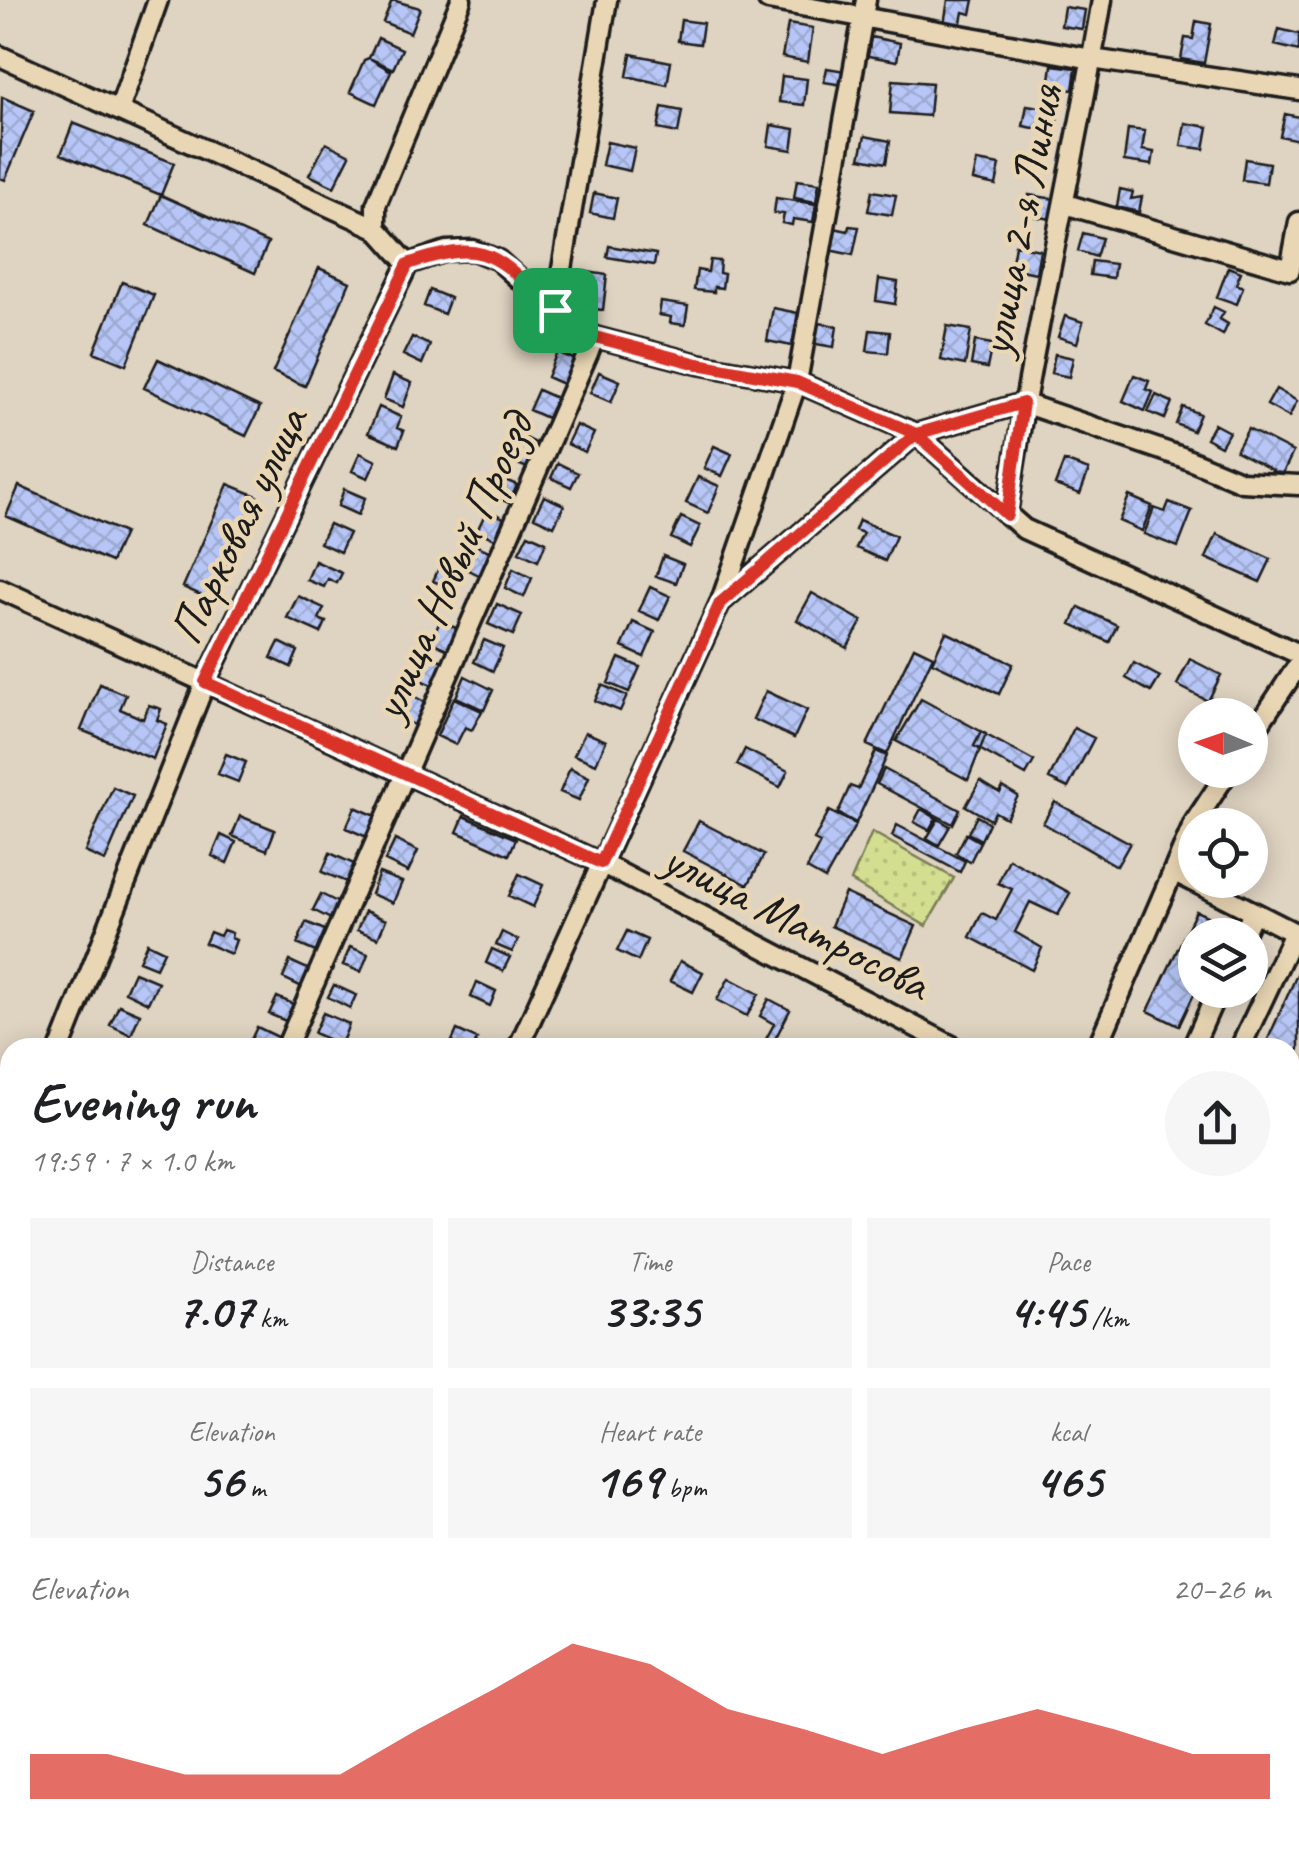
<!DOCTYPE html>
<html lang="en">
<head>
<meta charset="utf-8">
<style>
  body { margin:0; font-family:Caveat,sans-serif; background:#f6f6f6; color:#202124; height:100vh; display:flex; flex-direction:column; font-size:38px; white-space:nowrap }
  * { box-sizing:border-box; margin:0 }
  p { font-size:32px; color:#757577 }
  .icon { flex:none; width:55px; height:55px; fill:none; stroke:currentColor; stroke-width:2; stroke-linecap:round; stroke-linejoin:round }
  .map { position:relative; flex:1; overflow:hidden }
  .panel { position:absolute; left:0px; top:1038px; width:1300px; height:812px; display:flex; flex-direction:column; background:#fff; border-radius:30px 30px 0 0; box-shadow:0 5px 25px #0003 }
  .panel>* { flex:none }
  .needle { width:65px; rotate:272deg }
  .buttons { position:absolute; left:1178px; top:698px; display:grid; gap:20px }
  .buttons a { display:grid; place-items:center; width:90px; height:90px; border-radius:50%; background:#fff; box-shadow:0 5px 25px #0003; font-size:50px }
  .pin { position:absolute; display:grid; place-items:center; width:85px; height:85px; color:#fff; margin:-42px; border-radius:20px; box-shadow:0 5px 15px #0006 }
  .round { display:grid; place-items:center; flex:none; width:105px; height:105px; border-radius:52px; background:#f6f6f6 }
  .head { display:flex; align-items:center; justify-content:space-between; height:170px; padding:0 30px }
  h1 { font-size:55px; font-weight:800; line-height:75px }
  .metrics { display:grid; grid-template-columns:repeat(3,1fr); gap:15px; height:170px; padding:10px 30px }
  .metrics div { display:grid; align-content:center; border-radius:0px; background:#f6f6f6; text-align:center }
  .metrics b { font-size:50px; font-weight:800 }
  .metrics small { font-size:28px; font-weight:400 }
  .metrics p { font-size:28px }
  .chart { height:280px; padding:20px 30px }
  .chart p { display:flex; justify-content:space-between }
  .chart svg { width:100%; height:180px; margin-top:10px; fill:#d93025; opacity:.7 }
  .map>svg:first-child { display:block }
  .grass { fill:url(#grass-dots); stroke:#787d56; stroke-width:2.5 }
  .building { fill:url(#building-cross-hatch); stroke:#1c1c1c; stroke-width:2.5 }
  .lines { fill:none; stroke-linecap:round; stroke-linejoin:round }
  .minor-casing { stroke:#1c1c1c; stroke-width:25 }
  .minor { stroke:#e9d6b4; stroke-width:18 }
  .route-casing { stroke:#fff; stroke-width:20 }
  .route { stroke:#d93025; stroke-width:12 }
  .labels { text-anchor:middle; stroke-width:9; stroke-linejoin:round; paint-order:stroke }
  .street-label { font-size:48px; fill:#1c1c1c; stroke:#e9d6b4 }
</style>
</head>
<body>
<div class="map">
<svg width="1299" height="1849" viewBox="0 0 1299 1849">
  <defs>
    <pattern id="grass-dots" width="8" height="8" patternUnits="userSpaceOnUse" patternTransform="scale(2.5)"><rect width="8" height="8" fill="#d3de90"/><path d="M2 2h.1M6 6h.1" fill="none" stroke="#b5be7c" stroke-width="1.8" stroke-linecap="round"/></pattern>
    <pattern id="building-cross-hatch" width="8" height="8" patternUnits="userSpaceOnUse" patternTransform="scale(2.5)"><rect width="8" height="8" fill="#b7c6f6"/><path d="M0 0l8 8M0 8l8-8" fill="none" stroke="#9daad2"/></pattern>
  </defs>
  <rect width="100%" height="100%" fill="#dfd3c1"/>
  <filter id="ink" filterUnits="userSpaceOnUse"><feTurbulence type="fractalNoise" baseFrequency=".01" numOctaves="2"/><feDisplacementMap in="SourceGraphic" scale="20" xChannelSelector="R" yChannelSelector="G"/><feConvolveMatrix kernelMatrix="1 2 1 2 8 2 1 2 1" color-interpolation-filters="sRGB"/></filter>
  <g filter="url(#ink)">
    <path class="grass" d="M872,832L954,878L926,926L851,881Z"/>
    <path class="building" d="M392,0L420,8L410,33L383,22Z
      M948,0H974L971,14L963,12L960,27L944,24Z
      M1064,7L1085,10L1082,29L1061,26Z
      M681,20L703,23L700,44L678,41Z
      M1196,21L1211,24L1204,63L1181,59L1185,38L1193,39Z
      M788,24L813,28L808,62L782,57Z
      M1279,29L1299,34V51L1275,45Z
      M871,37L900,43L897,61L868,56Z
      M378,38L402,49L393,69L369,58Z
      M631,54L671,62L667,85L627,76Z
      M369,58L391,71L376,104L350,92L364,60Z
      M1052,65L1076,68L1073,90L1062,89L1060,96L1048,95Z
      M827,68L845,71L843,85L824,82Z
      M782,76L807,79L804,105L779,102Z
      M893,80L932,83L929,116L890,113Z
      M2,97L34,111L5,180L0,178Z
      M1027,105L1059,110L1055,132L1023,126Z
      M662,107L682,111L678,133L658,129Z
      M1285,114L1299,117V140L1280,136Z
      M73,123L174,163L161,195L61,154Z
      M1185,123L1208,127L1204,149L1181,146Z
      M771,125L795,129L792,150L768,146Z
      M1128,129L1145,131L1142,150L1154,152L1152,165L1124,161Z
      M865,136L890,141L886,163L860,158Z
      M607,142L635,148L630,171L602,165Z
      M326,143L350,155L334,187L309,175Z
      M1245,159L1269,163L1266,183L1242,180Z
      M977,161L1000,165L996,185L973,180Z
      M797,180L819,183L816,202L794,198Z
      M1120,189L1133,192L1131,199L1142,197L1139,212L1117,207Z
      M872,191L896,195L892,215L868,211Z
      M594,193L617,198L613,218L590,213Z
      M161,195L268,243L255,273L148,225Z
      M1029,195L1055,199L1052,219L1026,215Z
      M776,198L816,204L813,222L793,219L792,225L782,223L784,214L774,213Z
      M849,226L859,227L853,255L829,250L834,228L848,231Z
      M1083,233L1102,238L1096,257L1078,251Z
      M1015,245L1040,250L1036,273L1011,268Z
      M609,246L656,254L654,265L607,257Z
      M710,260L720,261L719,273L724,274L722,288L714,287V292L694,290L697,270L708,272Z
      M1092,261L1115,264L1113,278L1090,275Z
      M1228,267L1241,272L1236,284L1243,287L1237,304L1217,297Z
      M319,268L350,282L305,386L273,372Z
      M581,271L607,275L603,310L576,307Z
      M879,279L898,282L895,304L876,301Z
      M122,282L154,295L126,365L94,352Z
      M430,290L450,298L444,314L424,306Z
      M661,302L688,306L685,325L670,323L671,317L659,315Z
      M1214,307L1224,312L1220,319L1228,324L1223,335L1205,325Z
      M773,308L798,313L792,346L767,341Z
      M1065,316L1083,322L1077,343L1058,337Z
      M813,322L837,326L834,347L810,343Z
      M947,326L971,330L965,365L941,360Z
      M870,330L890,332L888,353L867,351Z
      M412,337L430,345L422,364L403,355Z
      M975,341L992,344L987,368L971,365Z
      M557,352L576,360L565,385L547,377Z
      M1055,354L1073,358L1069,377L1051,373Z
      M158,359L260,407L246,436L144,388Z
      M599,372L620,381L611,402L590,393Z
      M393,375L412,383L403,407L384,399Z
      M1134,375L1149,381L1146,389L1153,392L1145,411L1123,401Z
      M1276,389L1297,401L1289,417L1267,405Z
      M538,390L556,398L547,418L529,410Z
      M1156,395L1172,402L1165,419L1148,412Z
      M379,407L401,417L397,428L404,431L398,446L368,433Z
      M1183,407L1200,414L1193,431L1176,424Z
      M1214,424L1229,432L1221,446L1206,438Z
      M576,425L594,433L585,452L567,444Z
      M1248,429L1293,452L1282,475L1236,451Z
      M519,435L538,444L527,468L508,460Z
      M714,446L732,454L722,476L704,468Z
      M360,453L376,461L368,478L352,471Z
      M1064,461L1089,470L1080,494L1055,485Z
      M558,463L578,473L571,487L551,478Z
      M498,477L517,485L509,503L490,494Z
      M698,477L719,486L708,513L686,503Z
      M228,484L257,496L212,600L183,587Z
      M19,486L124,533L111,562L6,516Z
      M344,489L365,498L358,515L338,506Z
      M544,496L564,505L554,526L534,517Z
      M1129,496L1152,506L1142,531L1119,521Z
      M1169,502L1192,511L1178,547L1144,534L1154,508L1165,512Z
      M487,510L504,518L495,539L477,531Z
      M681,517L700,526L690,547L671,538Z
      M859,520L896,536L885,561L856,548L863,533L855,530Z
      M329,524L349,533L340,552L320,543Z
      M528,534L546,542L538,561L519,552Z
      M1217,534L1271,559L1260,582L1206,558Z
      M473,544L491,552L481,576L463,567Z
      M663,556L683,564L676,583L656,576Z
      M315,561L342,573L337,583L328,579L324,587L307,580Z
      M442,561L464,571L455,590L433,581Z
      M513,569L532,578L524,597L505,588Z
      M650,587L670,596L659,620L639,611Z
      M812,593L862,621L847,648L797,620Z
      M298,596L324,608L319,619L326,622L321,633L287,618Z
      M497,604L522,615L513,635L488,624Z
      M1079,607L1117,625L1109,642L1071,624Z
      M440,621L458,629L449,650L431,642Z
      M633,622L655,632L644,657L622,647Z
      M946,632L1013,664L999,694L932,662Z
      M484,640L503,648L493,671L474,662Z
      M279,642L298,651L291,667L271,658Z
      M914,647L933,656L887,754L867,745Z
      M427,654L445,662L434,686L416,678Z
      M619,658L640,667L629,692L608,683Z
      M1190,659L1221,675L1208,701L1177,685Z
      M1134,663L1160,677L1151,692L1126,678Z
      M465,676L493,690L484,710L456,697Z
      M100,684L126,695L120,709L143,719L149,705L161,709L157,720L167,724L153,759L81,730Z
      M602,685L627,696L620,711L595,701Z
      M766,691L807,710L794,738L753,719Z
      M407,693L425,702L414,725L396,716Z
      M454,698L482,711L472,730L465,727L456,745L437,736Z
      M921,699L986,734L968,780L896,741Z
      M1074,728L1094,738L1068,788L1049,779Z
      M585,732L606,741L596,764L574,755Z
      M981,732L1034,761L1026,775L974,746Z
      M745,749L788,771L780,787L737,765Z
      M876,751L887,756L856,823L838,813L850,786L858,789Z
      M226,754L246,762L238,782L218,774Z
      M570,768L589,777L579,800L560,792Z
      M884,769L960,810L953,824L877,784Z
      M980,781L1000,793L1003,787L1018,796L1006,818L995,812L991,820L966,806Z
      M113,787L133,796L105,861L85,852Z
      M1055,802L1130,843L1117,866L1043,823Z
      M355,807L376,816L367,837L346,828Z
      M921,809L936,818L929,830L914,822Z
      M829,811L856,824L825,879L807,869L820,843L814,840Z
      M240,816L275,830L267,850L232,836Z
      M464,816L516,839L509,855L457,832Z
      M977,816L989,823L981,840L968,833Z
      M938,819L950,826L939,845L927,838Z
      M699,821L764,855L748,885L683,851Z
      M897,825L965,861L960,872L892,836Z
      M966,834L980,842L970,862L956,853Z
      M221,835L236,842L227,863L212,856Z
      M395,840L418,851L408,872L385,861Z
      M330,853L354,864L346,882L322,872Z
      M1009,859L1070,893L1058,915L1030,902L1015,932L1042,948L1032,970L970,937L982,913L996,920L1012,889L998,883Z
      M379,873L402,882L393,903L371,894Z
      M519,874L543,885L533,907L509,896Z
      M845,893L916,926L902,958L831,926Z
      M321,894L339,903L331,919L313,910Z
      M365,911L386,920L378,938L357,930Z
      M1196,911L1227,925L1222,935H1195L1196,990L1179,1026L1148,1011Z
      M306,922L327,931L318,953L297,944Z
      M223,930L232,933L231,938L236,940L231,954L205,943L210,932L220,936Z
      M627,931L647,940L638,961L617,951Z
      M502,932L518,940L512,952L496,945Z
      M147,943L164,951L156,968L139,961Z
      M350,947L368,954L361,972L343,965Z
      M492,949L510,957L503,971L486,963Z
      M290,961L310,970L302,987L283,978Z
      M680,961L703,972L693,992L670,981Z
      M1299,970V1049L1290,1069V1048H1264Z
      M134,972L158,982L148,1003L125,992Z
      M729,978L759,994L747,1016L717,1000Z
      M477,982L496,991L490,1006L471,997Z
      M334,985L356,995L350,1008L328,997Z
      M277,997L293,1004L286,1021L269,1014Z
      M769,999L790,1010L773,1043L766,1039L774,1024L760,1016Z
      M119,1005L140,1014L131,1035L110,1025Z
      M323,1013L349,1024L341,1045L314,1033Z
      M257,1027L278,1037L274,1048L248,1046Z
      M457,1030L477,1039L473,1048H449Z
      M1290,1552L1299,1557L1298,1587L1290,1583Z
      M1,1585L10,1588V1618L0,1613Z
      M742,1840H776L783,1843L780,1849H753L740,1843Z"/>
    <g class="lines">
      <defs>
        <path id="minor" d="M768,0L1092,59L1299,90
          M0,56L376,228L408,264L446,251L473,250L498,260L572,327L595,337L698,364L797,382L916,434L1024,529L1299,654
          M119,110L158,0
          M1065,204L1290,270L1299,222
          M376,228V205L461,0
          M555,311L607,0
          M1007,515C1031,342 1073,172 1102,0
          M0,589L601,863L956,1048
          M721,601L797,382L866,0
          M1250,738L1299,664
          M1173,871L1299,935
          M1243,935L1253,913
          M60,1048L205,683L408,264
          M286,1048L595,337
          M518,1048L720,603L916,434L1023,403L1182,457L1242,482L1299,485
          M1097,1048L1194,823L1229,770
          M1204,1048L1195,1042L1218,990
          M1240,1048L1294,933
          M1290,1147L1299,1132
          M0,1191L10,1169
          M1290,1196L1299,1201
          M0,1673L10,1652
          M0,1705L10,1711
          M1290,1764L1299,1745
          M253,1840L272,1849
          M163,1849L167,1840
          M710,1849L714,1840
          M1250,1849L1254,1840"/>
      </defs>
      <use href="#minor" class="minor-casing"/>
      <use href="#minor" class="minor"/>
    </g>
  </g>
  <g class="lines" filter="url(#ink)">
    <defs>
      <path id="route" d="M555,310C496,257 490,236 408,264L205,682L601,863L720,603L916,434L1007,515L1023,403L916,434L797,382L698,364L595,337L572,328L555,310"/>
    </defs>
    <use href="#route" class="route-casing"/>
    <use href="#route" class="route"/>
  </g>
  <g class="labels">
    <g class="street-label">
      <text transform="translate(1019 220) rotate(-79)" y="17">улица 2-я Линия</text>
      <text transform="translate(237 525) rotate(-64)" y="17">Парковая улица</text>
      <text transform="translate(451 566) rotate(-66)" y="17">улица Новый Проезд</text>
      <text transform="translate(797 920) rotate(27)" y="17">улица Матросова</text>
    </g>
  </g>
</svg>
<div class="buttons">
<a><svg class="needle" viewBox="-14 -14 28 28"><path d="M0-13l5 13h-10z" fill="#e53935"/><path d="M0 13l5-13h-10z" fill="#757577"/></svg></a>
<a><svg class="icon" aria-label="locate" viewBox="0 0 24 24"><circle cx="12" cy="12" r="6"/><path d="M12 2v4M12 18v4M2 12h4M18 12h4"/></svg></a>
<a><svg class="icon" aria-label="layers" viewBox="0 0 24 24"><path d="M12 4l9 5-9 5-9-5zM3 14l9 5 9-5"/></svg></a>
</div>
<div class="pin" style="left:555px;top:310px;background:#1e9e55"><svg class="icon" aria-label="arrive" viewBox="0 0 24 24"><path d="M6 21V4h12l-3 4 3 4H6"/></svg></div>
<section class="panel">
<div class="head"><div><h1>Evening run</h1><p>19:59 · 7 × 1.0 km</p></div><a class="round"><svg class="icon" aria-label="share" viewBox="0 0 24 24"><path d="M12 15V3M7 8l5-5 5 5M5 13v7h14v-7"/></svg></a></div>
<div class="metrics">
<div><p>Distance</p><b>7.07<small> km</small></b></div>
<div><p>Time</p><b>33:35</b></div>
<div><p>Pace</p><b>4:45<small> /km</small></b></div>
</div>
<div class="metrics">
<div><p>Elevation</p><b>56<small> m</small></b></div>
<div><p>Heart rate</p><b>169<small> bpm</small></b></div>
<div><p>kcal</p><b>465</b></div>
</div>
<div class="chart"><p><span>Elevation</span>20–26 m</p>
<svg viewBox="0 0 160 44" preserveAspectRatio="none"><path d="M0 44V33L10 33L20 38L30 38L40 38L50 27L60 17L70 6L80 11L90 22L100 27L110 33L120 27L130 22L140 27L150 33L160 33V44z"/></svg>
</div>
</section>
</div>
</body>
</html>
